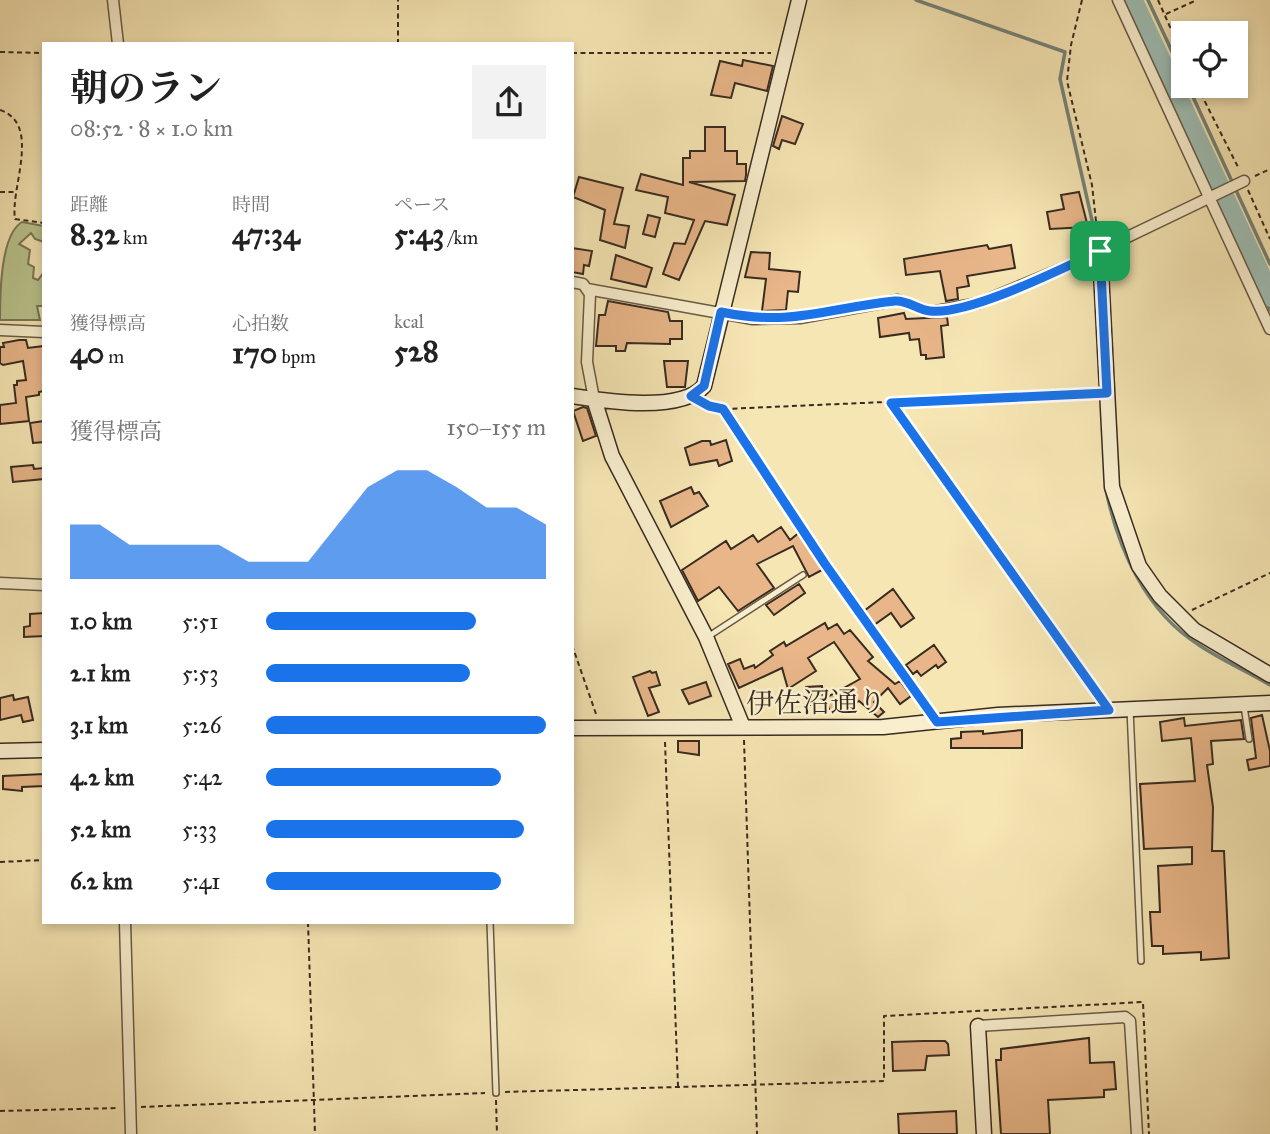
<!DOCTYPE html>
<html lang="ja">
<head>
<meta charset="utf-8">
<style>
  body { margin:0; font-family:"IM FELL Great Primer","Noto Serif JP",serif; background:#f2f2f2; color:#222; height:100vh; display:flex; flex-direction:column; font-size:26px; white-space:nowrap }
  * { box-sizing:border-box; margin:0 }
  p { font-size:23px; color:#767676 }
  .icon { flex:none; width:38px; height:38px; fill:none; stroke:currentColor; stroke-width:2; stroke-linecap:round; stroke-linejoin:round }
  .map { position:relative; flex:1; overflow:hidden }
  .sheet { position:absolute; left:42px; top:42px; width:532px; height:882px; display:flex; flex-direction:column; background:#fff; border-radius:0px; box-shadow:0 4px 10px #0003 }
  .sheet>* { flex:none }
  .controls { position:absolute; left:1171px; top:21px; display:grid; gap:14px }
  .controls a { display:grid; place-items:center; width:77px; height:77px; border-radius:0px; background:#fff; box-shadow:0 4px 10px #0003; font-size:35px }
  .pin { position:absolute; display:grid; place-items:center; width:60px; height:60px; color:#fff; margin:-30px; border-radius:14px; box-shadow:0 4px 10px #0006 }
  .round { display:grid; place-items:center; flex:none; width:74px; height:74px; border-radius:0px; background:#f2f2f2 }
  .headline { display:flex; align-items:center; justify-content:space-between; height:119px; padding:0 28px }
  h1 { font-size:38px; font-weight:700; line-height:52px }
  .figures { display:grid; grid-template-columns:repeat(3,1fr); gap:10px; height:119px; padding:7px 28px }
  .figures div { display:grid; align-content:center }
  .figures b { font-size:30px; font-weight:700 }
  .figures small { font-size:19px; font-weight:400 }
  .figures p { font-size:19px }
  .chart { height:196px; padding:14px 28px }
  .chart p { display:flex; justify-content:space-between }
  .chart svg { width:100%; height:126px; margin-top:7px; fill:#1a73e8; opacity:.7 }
  ul { padding:0 28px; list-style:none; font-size:23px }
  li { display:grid; grid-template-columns:112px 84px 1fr; align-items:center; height:52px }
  li i { height:18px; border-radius:9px; background:#1a73e8 }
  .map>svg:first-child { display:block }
  .green { fill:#bac68f; stroke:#797858; stroke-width:2 }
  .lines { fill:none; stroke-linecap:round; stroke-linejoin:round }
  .stream { stroke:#758379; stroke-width:3.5 }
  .river { stroke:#9ebeb4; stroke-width:21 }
  .building { fill:#e8b688; stroke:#382b20; stroke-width:2 }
  .lane-casing { stroke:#685a45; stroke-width:8 }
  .street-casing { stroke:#685a45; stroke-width:13 }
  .secondary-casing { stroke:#382b20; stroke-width:17 }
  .path { stroke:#382b20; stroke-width:2; stroke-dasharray:5 3.5; stroke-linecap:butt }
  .lane { stroke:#f9efce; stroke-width:5 }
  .street { stroke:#f9efce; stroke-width:10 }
  .secondary { stroke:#f9efce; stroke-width:14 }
  .route-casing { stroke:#fff; stroke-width:14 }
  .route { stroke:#1a73e8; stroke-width:9 }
  .labels { text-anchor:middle; stroke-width:5; stroke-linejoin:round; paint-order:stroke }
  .street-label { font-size:28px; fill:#382b20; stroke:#f9efce }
</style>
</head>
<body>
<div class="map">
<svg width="1270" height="1134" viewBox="0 0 1270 1134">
  <rect width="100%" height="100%" fill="#f6e6b4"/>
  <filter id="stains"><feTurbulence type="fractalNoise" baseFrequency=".00286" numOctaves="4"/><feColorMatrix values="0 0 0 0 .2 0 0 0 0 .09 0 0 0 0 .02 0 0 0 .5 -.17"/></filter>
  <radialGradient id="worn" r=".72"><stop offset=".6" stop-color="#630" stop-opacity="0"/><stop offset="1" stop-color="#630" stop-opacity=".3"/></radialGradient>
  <path class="green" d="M22,222L44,226V242L35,239L31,233L19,244L30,250L28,264L34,267L33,278L38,280L44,272V306H37L40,320H0C0,296 0,235 22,222Z"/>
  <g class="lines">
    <path class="stream" d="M916,0L1065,52L1060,79L1096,238V248
      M1125,0L1270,310
      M1148,0L1183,75
      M1188,86L1270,264
      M1106,490C1118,549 1146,612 1199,645C1221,660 1247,671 1270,685"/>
    <path class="river" d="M1132,0L1270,296"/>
  </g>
  <path class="building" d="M743,60L773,66L767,91L735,83L731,98L711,95L720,61L742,66Z
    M782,116L803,124L795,144L782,140L779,149L773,146Z
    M705,127H725V151H737V164H746V175L745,181L689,182L735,195L727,225L705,221L679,280L663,274L674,243L685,244L694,220L665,213L668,197L636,190L641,174L683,185V158H690V151H705Z
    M579,177L623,188L614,224L629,226L625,248L600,240L605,210L573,197Z
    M1079,192L1088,227L1050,229L1047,212L1064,209L1061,195Z
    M648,215L660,218L655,237L643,234Z
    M987,245L989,249L1011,245L1015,268L967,276L969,286L957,288L958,299L946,301L940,271L906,275L904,259Z
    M572,248L592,251L589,266L584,265L583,274L572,272Z
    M751,252L770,253L769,269L800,272L798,292L788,291L786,310L762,311L766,279L745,277Z
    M616,255L652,268L646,287L611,279Z
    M608,301L668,312L670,321H682V339H670V344L627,343L625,351H616V346H596L599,315H605Z
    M904,313L906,319L947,317L948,325L941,326L944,357L926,359V355H921L919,339L910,340L909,333L880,337L878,318Z
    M19,340H26L28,348L44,346V391L39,392V395L26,397L29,421L0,424V405L16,403L14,385H17V381L26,380L23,361L3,365L0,363V347H4L3,343Z
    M664,361H688L685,387H667Z
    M583,407L587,408L596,436L583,441L573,411Z
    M44,421V442L33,443L30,423Z
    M726,440L732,461L719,466L717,460L690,465L685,448L702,441H710L711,445Z
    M33,465L34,469L44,468V479L13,482L11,467Z
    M691,487L694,494L699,492L708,506L671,527L660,501Z
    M781,527L790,540L801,531L822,570L809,577L793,546L757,564L774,588L738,611L719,587L698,601L682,570L726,541L731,549L753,535L758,542Z
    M799,584L805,593L774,615L766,605Z
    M893,589L914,618L901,627L891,613L874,625L864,611Z
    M44,613V636L24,637V627L30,626V614Z
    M825,623L828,629L837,624L844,634L850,630L873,657L868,661L895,684L900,681L911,696L900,704L888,688L874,702L884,712L878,717L859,701L843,711H830L824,699L860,679L834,642L808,658L816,671L788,689L782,668L739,688L728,664L740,659L744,669L754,665L755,668L773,655L770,651L784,642L786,646Z
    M934,645L946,662L938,668L936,665L921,676L917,671L913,674L906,665Z
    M650,671L652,673L656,672L660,685L649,688L659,712L648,716L633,677Z
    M706,682L711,696L689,704L682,690Z
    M822,686L823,705H809L806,687Z
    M13,695L14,700L28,697L33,720L23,722L21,715L0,720V698Z
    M1262,715L1270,751V766L1249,770L1247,760L1256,758L1251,718Z
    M1184,718L1185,726L1241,720L1244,739L1211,741L1213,764L1207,765L1213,807L1212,851H1224L1229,958L1201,960V952L1163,954V946H1152L1150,912H1160L1158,866L1192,864V847L1144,849L1140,784L1195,781L1191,738L1162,741L1160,722Z
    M1022,730V748H951V739L961,738V732L983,731V734Z
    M678,741H699V755L678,752Z
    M44,774V786L22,787V791L3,789V776Z
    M1089,1038L1090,1063L1114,1062L1116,1089L1104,1090V1097L1048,1100L1050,1134H1001L996,1060H1001V1049Z
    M923,1041H945L948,1044L949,1055L927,1056L925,1070L893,1071L892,1042Z
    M956,1111L957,1134H899L898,1114Z"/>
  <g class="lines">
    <defs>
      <path id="lane" d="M709,636L803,575
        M1244,706L1249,739
        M1130,709L1141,961
        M490,922L496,1093"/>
      <path id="street" d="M113,0L118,44
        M1118,0L1270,329
        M572,282L583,284L590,294L587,362L594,399
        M587,289L753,319L800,318L898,300L931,312L979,303L1063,268L1244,181
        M0,330L44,332
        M0,583L44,585
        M125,922L131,1134
        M978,1026L1125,1017L1130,1021L1137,1134"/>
      <path id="secondary" d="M1100,252L1112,487L1139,566L1160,596L1194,630L1270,675
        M572,396C605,401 681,413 704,386L799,0
        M594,399L612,456L706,637L743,727
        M572,728L883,727L998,715L1270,703
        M0,751L44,750
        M978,1026L984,1134"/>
    </defs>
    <use href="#lane" class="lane-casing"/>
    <use href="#street" class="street-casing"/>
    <use href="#secondary" class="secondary-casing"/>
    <path class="path" d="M1082,0L1071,45L1067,81L1092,185L1098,239
      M1158,0L1183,56
      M1166,14L1197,0
      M398,44V0
      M0,52L44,53
      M572,53H771
      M1197,86L1239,169
      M0,110C42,124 10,188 15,219L44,223
      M1255,176L1270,169
      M1248,190L1270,239
      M0,192H15
      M705,403L723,409L825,564L928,709
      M891,403L1100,698
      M724,409L1093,393
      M1192,610L1270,573
      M572,645L596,714
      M744,740L757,1134
      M665,742L678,1086
      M0,862L44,860
      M308,922L315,1134
      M505,1092L884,1081V1016L1143,1002L1149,1134
      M496,1100L497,1134
      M141,1107L485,1093
      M0,1111L118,1108"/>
    <use href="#lane" class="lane"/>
    <use href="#street" class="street"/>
    <use href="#secondary" class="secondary"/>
  </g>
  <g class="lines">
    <defs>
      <path id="route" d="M1100,251L1107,393L891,403L1109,710L937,722L825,564L723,409L709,406L691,396L704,386L721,312C792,327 827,308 895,301C908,300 918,310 930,311C968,316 1063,268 1100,251Z"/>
    </defs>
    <use href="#route" class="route-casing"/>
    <use href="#route" class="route"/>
  </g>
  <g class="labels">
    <g class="street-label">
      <text transform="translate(816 702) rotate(-1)" y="10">伊佐沼通り</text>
    </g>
  </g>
  <rect width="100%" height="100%" filter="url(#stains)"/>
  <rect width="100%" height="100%" fill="url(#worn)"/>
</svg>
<div class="controls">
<a><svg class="icon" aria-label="locate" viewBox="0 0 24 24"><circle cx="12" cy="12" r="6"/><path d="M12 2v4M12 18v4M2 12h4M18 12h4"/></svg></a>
</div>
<div class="pin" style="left:1100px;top:251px;background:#1e9e55"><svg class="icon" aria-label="arrive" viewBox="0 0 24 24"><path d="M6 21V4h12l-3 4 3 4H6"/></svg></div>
<section class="sheet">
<div class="headline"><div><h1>朝のラン</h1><p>08:52 · 8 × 1.0 km</p></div><a class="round"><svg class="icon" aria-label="share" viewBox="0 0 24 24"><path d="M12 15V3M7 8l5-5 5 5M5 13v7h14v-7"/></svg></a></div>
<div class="figures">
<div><p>距離</p><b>8.32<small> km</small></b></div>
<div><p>時間</p><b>47:34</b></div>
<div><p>ペース</p><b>5:43<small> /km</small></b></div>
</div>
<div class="figures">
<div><p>獲得標高</p><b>40<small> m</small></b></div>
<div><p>心拍数</p><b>170<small> bpm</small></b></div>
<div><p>kcal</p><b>528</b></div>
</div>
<div class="chart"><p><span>獲得標高</span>150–155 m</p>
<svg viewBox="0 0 160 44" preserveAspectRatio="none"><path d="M0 44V25L10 25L20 32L30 32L40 32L50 32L60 38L70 38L80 38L90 25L100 12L110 6L120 6L130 12L140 19L150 19L160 25V44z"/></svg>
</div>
<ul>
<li><b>1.0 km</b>5:51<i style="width:75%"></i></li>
<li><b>2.1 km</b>5:53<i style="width:73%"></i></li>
<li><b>3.1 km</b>5:26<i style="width:100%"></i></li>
<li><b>4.2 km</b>5:42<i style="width:84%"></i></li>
<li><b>5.2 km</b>5:33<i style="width:92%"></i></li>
<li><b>6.2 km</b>5:41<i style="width:84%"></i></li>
</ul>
</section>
</div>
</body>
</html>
